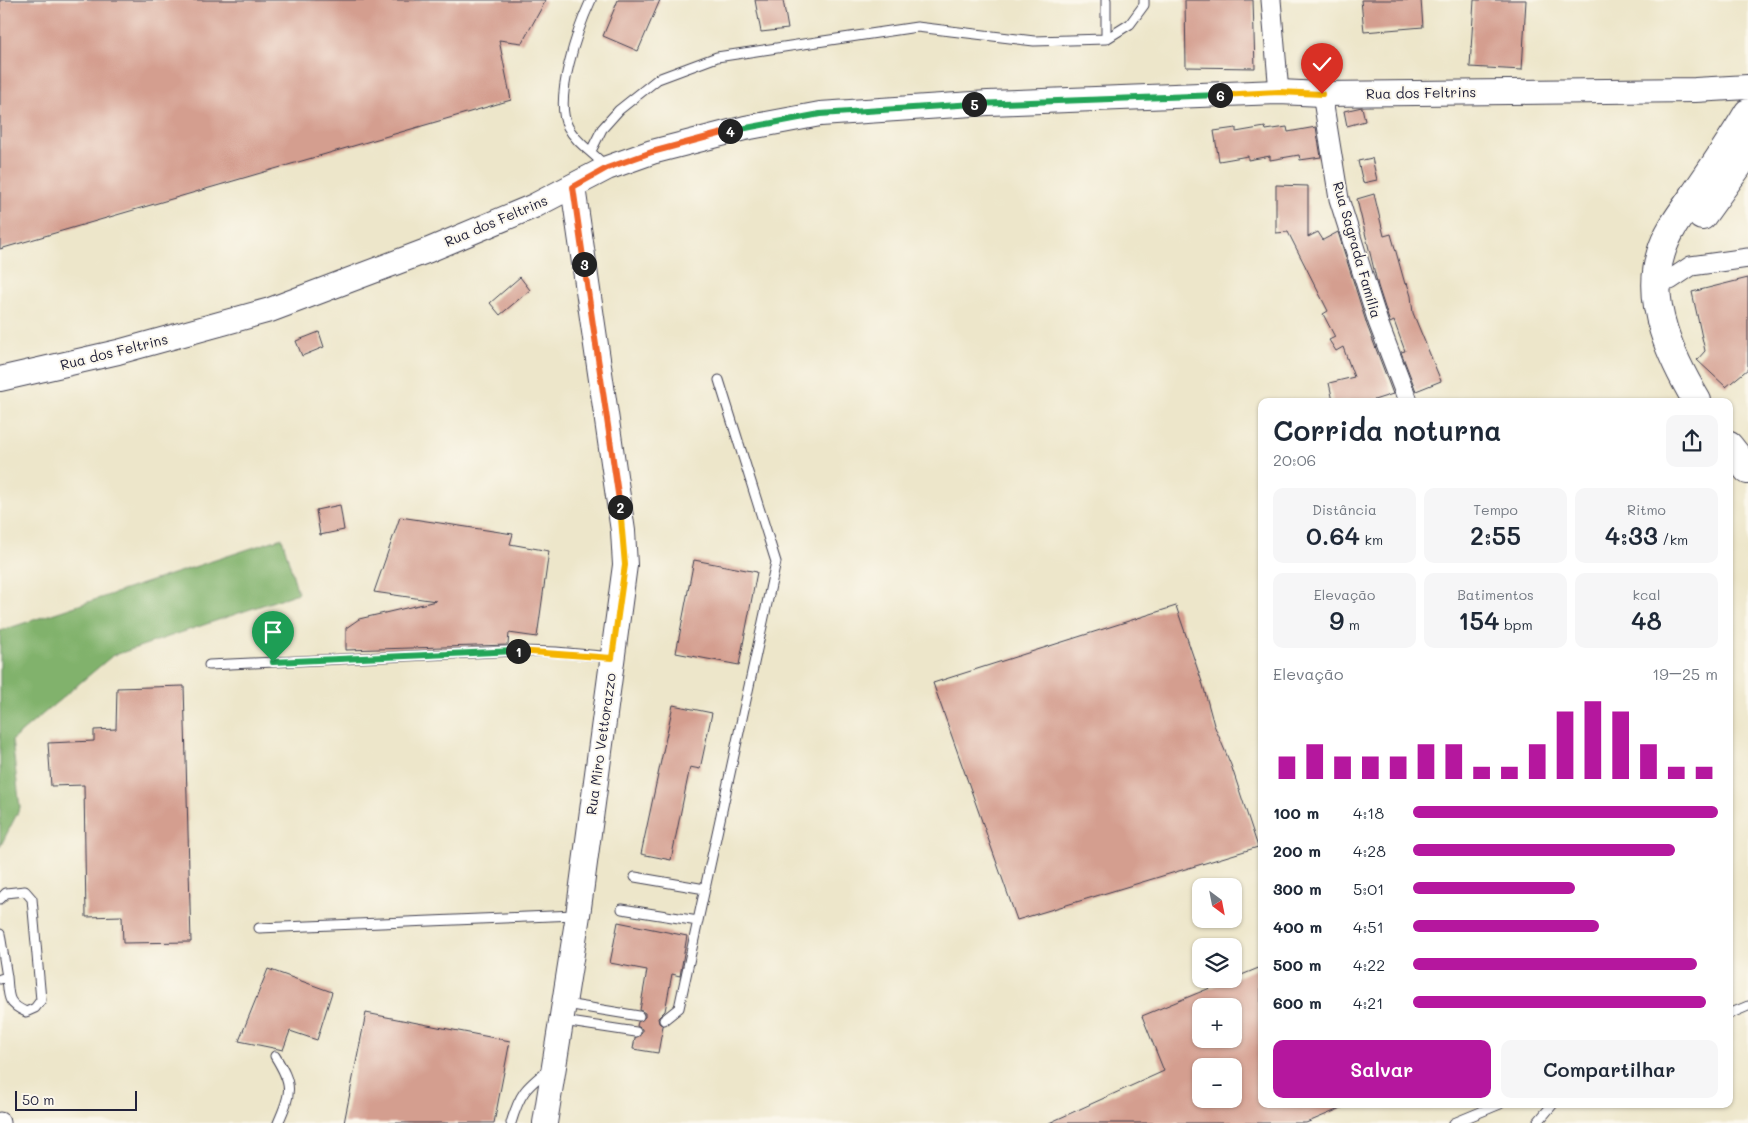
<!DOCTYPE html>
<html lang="pt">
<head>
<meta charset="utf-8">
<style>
  body { margin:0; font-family:Mali,sans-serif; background:#f6f6f7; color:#1f2937; height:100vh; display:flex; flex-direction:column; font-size:19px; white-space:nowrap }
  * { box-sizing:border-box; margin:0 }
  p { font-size:16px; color:#747a83 }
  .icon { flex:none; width:28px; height:28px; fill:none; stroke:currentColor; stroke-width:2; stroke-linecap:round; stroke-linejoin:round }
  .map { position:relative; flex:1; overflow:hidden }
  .details { position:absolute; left:1258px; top:398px; width:475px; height:710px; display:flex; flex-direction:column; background:#fff; border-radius:10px; box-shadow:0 1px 4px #0004 }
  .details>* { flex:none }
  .needle { width:32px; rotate:148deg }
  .tools { position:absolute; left:1192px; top:878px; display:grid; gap:10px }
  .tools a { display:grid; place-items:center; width:50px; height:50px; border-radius:10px; background:#fff; box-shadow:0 1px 4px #0004; font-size:25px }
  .scale { position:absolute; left:15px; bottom:12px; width:122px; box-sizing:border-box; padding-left:5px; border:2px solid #22223b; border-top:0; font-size:14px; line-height:18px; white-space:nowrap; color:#22223b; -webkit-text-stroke:4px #fbf7ec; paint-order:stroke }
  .pin { position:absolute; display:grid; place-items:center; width:42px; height:42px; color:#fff; margin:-51px -21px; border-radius:50% 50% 50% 0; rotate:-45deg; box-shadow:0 0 5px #0007 }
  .pin .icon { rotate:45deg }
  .km { position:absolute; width:25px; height:25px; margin:-12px; border-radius:50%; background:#222; color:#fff; font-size:14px; line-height:25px; text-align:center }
  .round { display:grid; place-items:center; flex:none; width:52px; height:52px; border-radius:10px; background:#f6f6f7 }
  .overview { display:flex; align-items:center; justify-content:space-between; height:85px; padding:0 15px }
  h1 { font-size:28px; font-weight:600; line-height:38px }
  .figures { display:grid; grid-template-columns:repeat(3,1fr); gap:8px; height:85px; padding:5px 15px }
  .figures div { display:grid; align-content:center; border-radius:10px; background:#f6f6f7; text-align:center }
  .figures b { font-size:25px; font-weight:600 }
  .figures small { font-size:14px; font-weight:400 }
  .figures p { font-size:14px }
  .chart { height:140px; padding:10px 15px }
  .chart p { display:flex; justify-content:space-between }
  .chart svg { width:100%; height:90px; margin-top:5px; stroke:#b5179e; stroke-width:6 }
  .cta { display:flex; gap:10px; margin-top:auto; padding:10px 15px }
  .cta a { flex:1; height:58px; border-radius:10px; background:#b5179e; color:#fff; font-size:20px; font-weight:600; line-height:58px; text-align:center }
  .cta a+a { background:#f6f6f7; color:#1f2937 }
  ul { padding:0 15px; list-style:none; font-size:16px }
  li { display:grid; grid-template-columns:80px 60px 1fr; align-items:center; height:38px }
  li i { height:12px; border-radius:6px; background:#b5179e }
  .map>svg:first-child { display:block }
  .forest { fill:#81b26c; stroke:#526a54 }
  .building { fill:#d49e8f; fill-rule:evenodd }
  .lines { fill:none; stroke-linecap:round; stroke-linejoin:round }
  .service-casing { stroke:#403f50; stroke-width:11 }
  .minor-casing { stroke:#403f50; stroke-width:21 }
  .tertiary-casing { stroke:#403f50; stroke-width:26 }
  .primary-casing { stroke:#403f50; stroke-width:30 }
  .service { stroke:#fff; stroke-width:9 }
  .minor { stroke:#fff; stroke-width:19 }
  .tertiary { stroke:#fff; stroke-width:24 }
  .primary { stroke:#fff; stroke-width:28 }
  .split-1-casing { stroke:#fff; stroke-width:10 }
  .split-2-casing { stroke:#fff; stroke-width:10 }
  .split-3-casing { stroke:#fff; stroke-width:10 }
  .split-4-casing { stroke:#fff; stroke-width:10 }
  .split-5-casing { stroke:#fff; stroke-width:10 }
  .split-6-casing { stroke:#fff; stroke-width:10 }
  .split-7-casing { stroke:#fff; stroke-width:10 }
  .split-1 { stroke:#22a559; stroke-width:6 }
  .split-2 { stroke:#f5b400; stroke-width:6 }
  .split-3 { stroke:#f0652b; stroke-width:6 }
  .split-4 { stroke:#f0652b; stroke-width:6 }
  .split-5 { stroke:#22a559; stroke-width:6 }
  .split-6 { stroke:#22a559; stroke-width:6 }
  .split-7 { stroke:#f5b400; stroke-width:6 }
  .labels { text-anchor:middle; stroke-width:4; stroke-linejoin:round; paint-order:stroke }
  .street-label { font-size:14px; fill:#22223b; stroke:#fbf7ec }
</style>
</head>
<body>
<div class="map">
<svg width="1748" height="1123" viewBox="0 0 1748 1123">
  <rect width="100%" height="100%" fill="#fbf7ec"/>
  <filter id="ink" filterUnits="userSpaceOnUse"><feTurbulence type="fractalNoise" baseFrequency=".02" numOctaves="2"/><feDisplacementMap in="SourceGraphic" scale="10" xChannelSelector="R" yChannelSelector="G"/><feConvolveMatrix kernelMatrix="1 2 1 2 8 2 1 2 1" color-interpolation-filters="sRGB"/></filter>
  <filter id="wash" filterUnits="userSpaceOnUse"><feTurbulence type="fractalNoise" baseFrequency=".0096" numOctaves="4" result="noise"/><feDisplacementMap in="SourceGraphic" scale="20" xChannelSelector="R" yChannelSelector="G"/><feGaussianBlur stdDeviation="1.12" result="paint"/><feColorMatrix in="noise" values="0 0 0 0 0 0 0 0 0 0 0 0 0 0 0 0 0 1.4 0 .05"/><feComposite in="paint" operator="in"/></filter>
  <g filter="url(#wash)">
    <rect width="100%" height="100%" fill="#ede6ca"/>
    <path class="forest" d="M282,538L298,593L112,656L12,740L20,808L0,847V631Z"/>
    <g id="blocks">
      <path class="building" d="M0,0H546L522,43L499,40L511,100L0,249Z
        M618,0H660L638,51L603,36Z
        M755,0H783L788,29L761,32Z
        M1185,0H1253L1255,68L1186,67Z
        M1361,0H1421L1423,27L1364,32Z
        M1474,0H1526L1522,70L1470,67Z
        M1362,107L1365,121L1347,126L1344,111Z
        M1265,127L1266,130L1287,127L1288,132L1316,127L1321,157L1300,160L1299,155L1270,160V156L1248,160V156L1219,161L1214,131L1236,128V132Z
        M1372,158L1377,180L1363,183L1358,161Z
        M1276,185L1308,186V237L1318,232L1323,240L1338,232L1367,325L1393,394L1371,401H1333L1329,383L1354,377L1343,347L1336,351L1329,340L1335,337L1323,314L1328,311L1288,232L1276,233Z
        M1374,194L1384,236L1391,234L1405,284L1407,283L1411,296L1413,313L1441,381L1416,391L1401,352L1405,351L1394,321L1390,323L1378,286L1359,208L1357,199Z
        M520,277L530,290L500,315L490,303Z
        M1748,278V369L1726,387L1697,360L1705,351L1692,292Z
        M319,332L324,347L302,356L296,341Z
        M340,505L344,530L320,535L316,510Z
        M400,517L513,534L510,544L549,551L537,637L509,633L508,645L346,650V628L359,619L436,601L374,592Z
        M694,560L757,572L739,665L676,653Z
        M1176,606L1203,685L1214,725L1231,765L1258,847L1017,920L933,683Z
        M184,686L191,942L123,943L122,916L86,917L84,785L51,786L48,743L94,741V730L116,729L117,688Z
        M673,705L712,713L700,769L690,767L671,860L641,854Z
        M618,922L687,936L680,976L672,974L665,1011L658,1018L659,1023L663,1026L658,1053L633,1049L635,1038L642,1033V1029L637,1026L638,1022L645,1017V1013L640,1010L647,970L610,963Z
        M1261,967V1104H1351L1306,1123H1049L1164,1071L1142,1016ZM1201,1006H1234V1039H1201ZM1201,1066H1234V1099H1201Z
        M268,969L332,992L317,1040L290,1031L283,1050L239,1041Z
        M366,1013L510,1041L494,1123H344Z"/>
    </g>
  </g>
  <g filter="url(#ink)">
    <use href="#blocks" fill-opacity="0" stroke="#403f50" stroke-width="1"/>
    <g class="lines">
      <defs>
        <path id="service" d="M591,0C578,28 553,100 568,127C576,143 594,153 605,166
          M1106,0V39
          M591,151L602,129L619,110L658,79L717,57L917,27L1034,41L1106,39L1130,24L1144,5V0
          M209,665L518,651L556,652L612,657
          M635,877L705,889
          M0,899L6,893L25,891L32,899L41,1000L35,1008L26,1012C6,1003 9,996 7,977L0,979
          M622,909L698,921
          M259,928L576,915
          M0,934L7,977
          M566,1004L639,1016
          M1729,1014L1748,1006
          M664,1020L679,1008L776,562L719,380
          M563,1021L636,1032
          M275,1056C293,1085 292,1092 278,1123
          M511,1123C520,1093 525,1088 549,1069
          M1454,1123L1500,1104
          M1537,1123L1553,1104"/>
        <path id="minor" d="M1271,0L1279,92
          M1322,94L1339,199L1378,322L1408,401
          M1670,280L1691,266L1748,258
          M0,1122V1123"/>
        <path id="tertiary" d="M0,379L118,352L270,310L429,250L534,206L607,168L652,152L745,128L820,114L988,103L1279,92L1322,94L1695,90L1748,87
          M545,1123L578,915L625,565L623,531L573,187"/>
        <path id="primary" d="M1702,216L1748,152
          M1697,401C1672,359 1645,303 1661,253C1667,232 1681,214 1693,197C1712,169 1731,142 1748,113
          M1729,446L1748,470"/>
      </defs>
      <use href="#service" class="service-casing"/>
      <use href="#minor" class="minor-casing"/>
      <use href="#tertiary" class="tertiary-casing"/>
      <use href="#primary" class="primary-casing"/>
      <use href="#service" class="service"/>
      <use href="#minor" class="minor"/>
      <use href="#tertiary" class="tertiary"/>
      <use href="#primary" class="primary"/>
    </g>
  </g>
  <g class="lines" filter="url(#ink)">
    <defs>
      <path id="split-1" d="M273,662L518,651"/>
      <path id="split-2" d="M518,651L612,658L625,565L620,507"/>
      <path id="split-3" d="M584,264L620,507"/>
      <path id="split-4" d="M584,264L573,187L607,168L652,152L730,131"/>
      <path id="split-5" d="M730,131L820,114L974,104"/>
      <path id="split-6" d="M974,104L1220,95"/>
      <path id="split-7" d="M1220,95L1279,92L1322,94"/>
    </defs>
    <use href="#split-1" class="split-1-casing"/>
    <use href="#split-2" class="split-2-casing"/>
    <use href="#split-3" class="split-3-casing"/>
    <use href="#split-4" class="split-4-casing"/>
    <use href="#split-5" class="split-5-casing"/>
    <use href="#split-6" class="split-6-casing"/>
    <use href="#split-7" class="split-7-casing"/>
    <use href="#split-1" class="split-1"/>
    <use href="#split-2" class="split-2"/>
    <use href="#split-3" class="split-3"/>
    <use href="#split-4" class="split-4"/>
    <use href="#split-5" class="split-5"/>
    <use href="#split-6" class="split-6"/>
    <use href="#split-7" class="split-7"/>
  </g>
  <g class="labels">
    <g class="street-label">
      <text transform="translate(1421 93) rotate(-1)" y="5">Rua dos Feltrins</text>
      <text transform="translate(496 221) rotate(-23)" y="5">Rua dos Feltrins</text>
      <text transform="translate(1357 250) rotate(74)" y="5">Rua Sagrada Família</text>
      <text transform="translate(114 352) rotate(-14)" y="5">Rua dos Feltrins</text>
      <text transform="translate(601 744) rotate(-82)" y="5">Rua Miro Vettorazzo</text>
    </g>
  </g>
</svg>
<div class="tools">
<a><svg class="needle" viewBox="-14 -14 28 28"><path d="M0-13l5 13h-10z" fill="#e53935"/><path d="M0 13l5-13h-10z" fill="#747a83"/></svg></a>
<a><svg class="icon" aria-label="layers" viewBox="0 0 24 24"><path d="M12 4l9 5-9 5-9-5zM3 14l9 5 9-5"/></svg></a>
<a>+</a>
<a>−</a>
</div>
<div class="scale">50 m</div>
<div class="pin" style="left:273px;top:662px;background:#1e9e55"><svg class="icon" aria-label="arrive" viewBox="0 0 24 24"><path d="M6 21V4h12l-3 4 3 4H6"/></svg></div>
<div class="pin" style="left:1322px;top:94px;background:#d93025"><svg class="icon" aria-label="check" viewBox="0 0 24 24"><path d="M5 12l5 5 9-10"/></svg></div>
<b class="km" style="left:518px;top:651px">1</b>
<b class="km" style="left:620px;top:507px">2</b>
<b class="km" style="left:584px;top:264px">3</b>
<b class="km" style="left:730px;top:131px">4</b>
<b class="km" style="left:974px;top:104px">5</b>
<b class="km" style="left:1220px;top:95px">6</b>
<section class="details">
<div class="overview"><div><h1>Corrida noturna</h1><p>20:06</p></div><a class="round"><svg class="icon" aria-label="share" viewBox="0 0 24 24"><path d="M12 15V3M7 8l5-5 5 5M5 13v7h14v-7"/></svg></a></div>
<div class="figures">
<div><p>Distância</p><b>0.64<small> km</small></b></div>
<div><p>Tempo</p><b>2:55</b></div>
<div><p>Ritmo</p><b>4:33<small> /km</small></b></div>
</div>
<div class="figures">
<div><p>Elevação</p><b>9<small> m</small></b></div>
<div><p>Batimentos</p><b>154<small> bpm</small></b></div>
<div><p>kcal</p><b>48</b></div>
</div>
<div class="chart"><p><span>Elevação</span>19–25 m</p>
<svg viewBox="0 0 160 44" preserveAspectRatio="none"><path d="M5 44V33M15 44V27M25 44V33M35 44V33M45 44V33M55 44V27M65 44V27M75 44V38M85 44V38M95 44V27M105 44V11M115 44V6M125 44V11M135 44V27M145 44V38M155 44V38"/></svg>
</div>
<ul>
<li><b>100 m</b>4:18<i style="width:100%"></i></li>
<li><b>200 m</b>4:28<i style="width:86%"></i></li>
<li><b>300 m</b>5:01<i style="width:53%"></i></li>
<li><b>400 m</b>4:51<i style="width:61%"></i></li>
<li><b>500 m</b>4:22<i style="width:93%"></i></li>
<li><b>600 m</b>4:21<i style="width:96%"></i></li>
</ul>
<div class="cta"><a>Salvar</a><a>Compartilhar</a></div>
</section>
</div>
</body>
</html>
